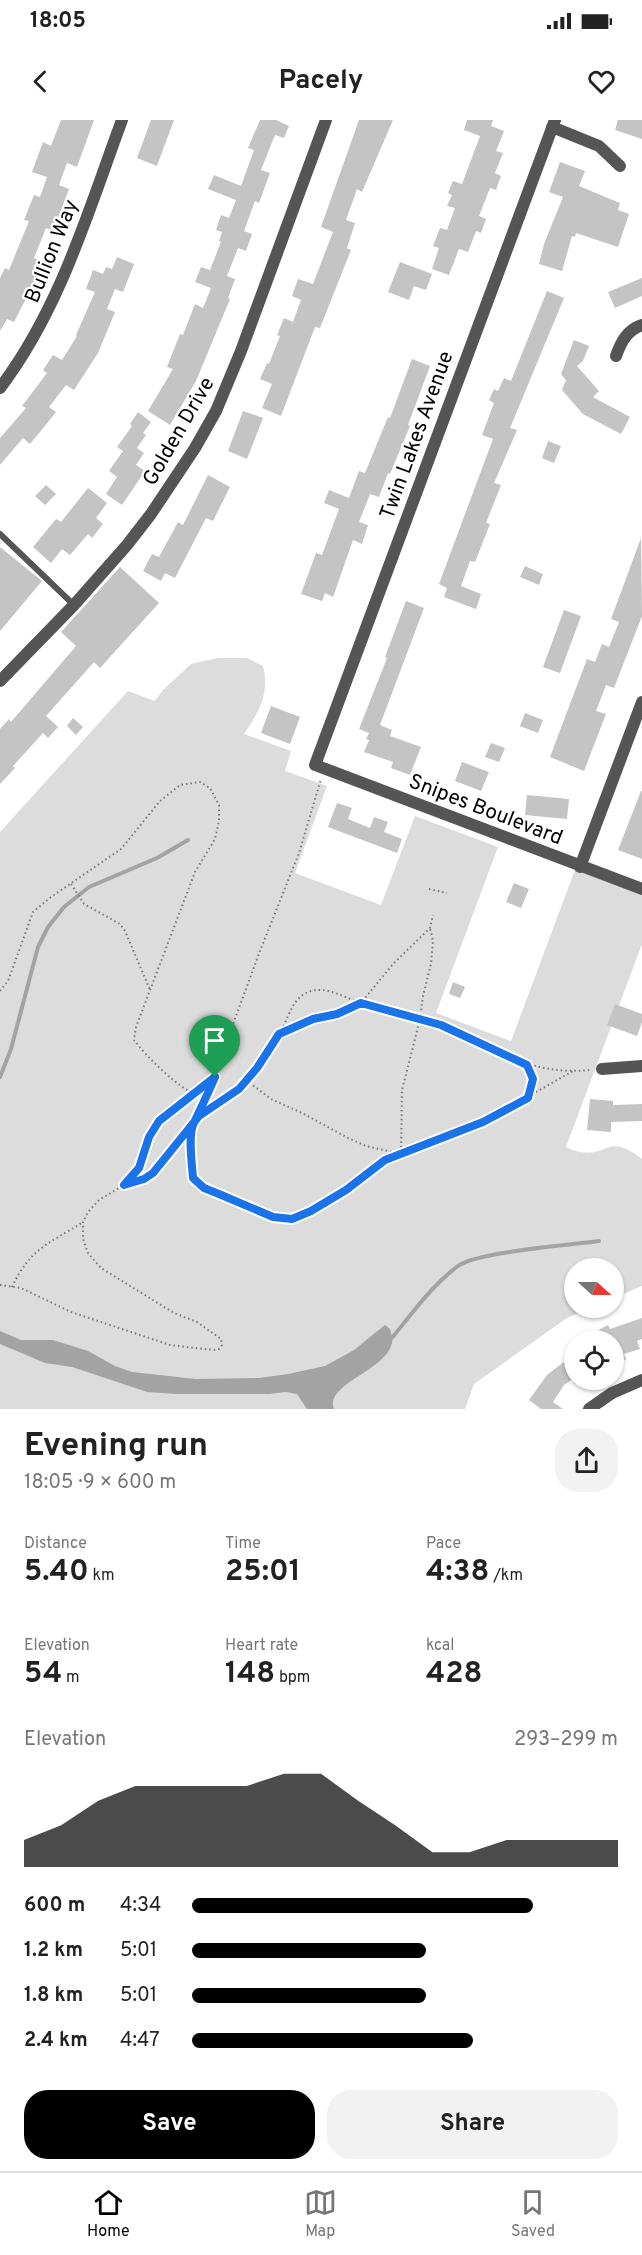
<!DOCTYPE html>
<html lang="en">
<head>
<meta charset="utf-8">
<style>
  body { margin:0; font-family:Overpass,sans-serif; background:#f2f2f2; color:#222; height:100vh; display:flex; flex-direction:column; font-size:22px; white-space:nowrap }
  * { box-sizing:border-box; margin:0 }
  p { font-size:20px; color:#767676 }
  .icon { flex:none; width:33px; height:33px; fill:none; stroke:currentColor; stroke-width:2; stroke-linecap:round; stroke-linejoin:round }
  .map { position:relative; height:1289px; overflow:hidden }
  .panel { display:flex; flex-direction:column; background:#fff; flex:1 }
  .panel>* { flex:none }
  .needle { width:39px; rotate:111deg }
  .fabs { position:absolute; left:564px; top:1138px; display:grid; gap:12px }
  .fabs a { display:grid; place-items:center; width:60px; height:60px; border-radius:50%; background:#fff; box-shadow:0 2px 4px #0004; font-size:30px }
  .pin { position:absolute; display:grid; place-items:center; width:51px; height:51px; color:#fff; margin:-62px -26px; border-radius:50% 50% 50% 0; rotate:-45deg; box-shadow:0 0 6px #0007 }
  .pin .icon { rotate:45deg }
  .round { display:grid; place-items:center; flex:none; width:63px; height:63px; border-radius:24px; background:#f2f2f2 }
  .overview { display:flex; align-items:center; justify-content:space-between; height:102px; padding:0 24px }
  h1 { font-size:33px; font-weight:700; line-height:45px }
  .stats { display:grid; grid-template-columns:repeat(3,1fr); gap:9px; height:102px; padding:6px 24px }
  .stats div { display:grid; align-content:center }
  .stats b { font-size:30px; font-weight:700 }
  .stats small { font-size:16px; font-weight:400 }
  .stats p { font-size:16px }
  .chart { height:168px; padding:12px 24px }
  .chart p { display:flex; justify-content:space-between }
  .chart svg { width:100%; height:108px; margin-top:6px; fill:#000; opacity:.7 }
  .action { display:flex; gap:12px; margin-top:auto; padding:12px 24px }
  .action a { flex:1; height:69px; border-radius:24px; background:#000; color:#fff; font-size:24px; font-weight:700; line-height:69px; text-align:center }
  .action a+a { background:#f2f2f2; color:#222 }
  ul { padding:0 24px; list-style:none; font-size:20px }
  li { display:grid; grid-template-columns:96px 72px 1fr; align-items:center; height:45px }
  li i { height:15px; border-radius:8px; background:#000 }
  .status { display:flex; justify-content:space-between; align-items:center; height:42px; padding:0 30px; background:#fff; direction:ltr }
  .status svg { height:16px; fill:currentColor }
  header { display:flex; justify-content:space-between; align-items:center; height:78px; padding:0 24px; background:#fff; font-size:27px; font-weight:700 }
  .tabs { display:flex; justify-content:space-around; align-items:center; height:84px; border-top:2px solid #e0e0e0; background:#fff; font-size:16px; color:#767676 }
  .tabs a { display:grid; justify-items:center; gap:3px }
  .tabs .selected { color:#000 }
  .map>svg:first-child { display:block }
  .green { fill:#dcdcdc }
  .water { fill:#a3a3a3 }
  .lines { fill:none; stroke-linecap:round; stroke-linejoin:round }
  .stream { stroke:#a3a3a3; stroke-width:4 }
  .building { fill:#c4c4c4 }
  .path { stroke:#777; stroke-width:2; stroke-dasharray:1.5 3; stroke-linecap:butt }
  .service { stroke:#555; stroke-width:6 }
  .minor { stroke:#555; stroke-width:12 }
  .route-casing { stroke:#fff; stroke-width:12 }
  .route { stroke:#1a73e8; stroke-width:8 }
  .labels { text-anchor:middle; stroke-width:4.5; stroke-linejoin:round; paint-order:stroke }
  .street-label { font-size:21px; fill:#000; stroke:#fff }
</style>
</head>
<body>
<div class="status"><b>18:05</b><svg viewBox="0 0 49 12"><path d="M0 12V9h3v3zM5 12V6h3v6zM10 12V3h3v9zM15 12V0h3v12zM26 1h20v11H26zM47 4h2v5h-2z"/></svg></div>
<header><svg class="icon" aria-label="back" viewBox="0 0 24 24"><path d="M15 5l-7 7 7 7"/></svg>Pacely<svg class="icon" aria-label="heart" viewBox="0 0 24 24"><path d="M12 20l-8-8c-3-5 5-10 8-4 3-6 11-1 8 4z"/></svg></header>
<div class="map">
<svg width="642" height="1289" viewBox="0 0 642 1289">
  <rect width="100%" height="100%" fill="#fff"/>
  <path class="green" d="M218,538H247L263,546C270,573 259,592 244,614L291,631L285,651L327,666L295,753L381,785L415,696L498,727L436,893L511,921L575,750L642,774V824L566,1027C570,1029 575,1031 580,1032C609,1037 608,1012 642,1039V1166L614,1178V1149H574V1188H591L567,1198L474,1264L465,1289H0V712L128,571L155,581L163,570L191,544Z"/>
  <path class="water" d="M385,1205L390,1209C391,1213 393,1219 392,1223C386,1251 324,1264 334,1289H307L297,1274L286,1272L269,1274H176L147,1272L72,1247L45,1243L0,1224V1211L21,1220H53L88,1231L115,1246L132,1252L196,1259L259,1258L288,1254L325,1246L354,1230Z"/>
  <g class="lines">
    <path class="stream" d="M0,957L11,929L38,827L48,807L64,787L89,767L157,738L188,720
      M390,1220C412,1194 431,1166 458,1146C477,1132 571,1125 599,1121"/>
  </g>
  <path class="building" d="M61,0H94L77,47L67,43L59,65L69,69L53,111L46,108L34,138L42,142L34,163L14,202L7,199L0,211V158L5,148L9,150L29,101L24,100L34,75L40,77L47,57L32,52L43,22L51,26Z
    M151,0H174L157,46L137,38Z
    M260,0H276L289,6L284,18L275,15L261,50L270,53L259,83L255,81L244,111L252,114L246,131L238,128L227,156L235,159L228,178L230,179L196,261L170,305L148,291L173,249L167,247L180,214L183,215L195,184L203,188L211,168L195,162L201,147L210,150L221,122L219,121L222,112L216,110L221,95L229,98L236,80L208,69L214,55L241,66L254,30L248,28Z
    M359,0H393L362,72L357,69L346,100L355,103L347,128L351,130L320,208L315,207L281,296L262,288L272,264L260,259L267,243L269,244L280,216L277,215L284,198L293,202L301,180L292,176L298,159L313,164L333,112L321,107Z
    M467,0H493L491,6L504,11L496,31L503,33L495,53L501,56L496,70L490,68L479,96L486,99L481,113L476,111L468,132L459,129L449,155L432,149L439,128L433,126L440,108L447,110L455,88L447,86L452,75L448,73L453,61L462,64L480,16L464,10Z
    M618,0H642V19L615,10Z
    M560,42L585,51L579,66L620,83L618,90L629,94L618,127L576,113L575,117L572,116L562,151L539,144L544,124L563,77L549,72Z
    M117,137L134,144L123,172L115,169L107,189L115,192L98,233L74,270L66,265L49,287L56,292L40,312L30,324L23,318L0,345V318L26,288L22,286L47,253L43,250L53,235L62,240L77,216L76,215L95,172L86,169L93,150L103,154L106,147L112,149Z
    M400,142L432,154L426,170L414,166L409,180L388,172Z
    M642,158V176L615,188L608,172Z
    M547,171L564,178L510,308L517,310L494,363L501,365L486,403L490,404L475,442L470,441L461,466L481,474L476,489L444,477L447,468L439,464L493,319L482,315L494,283L489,280L494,269L498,271L504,258L511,261Z
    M574,220L589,226L583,241L577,246L599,271L593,277L630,297L621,314L583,294L562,270L566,260L561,254Z
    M412,239L430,246L408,305L410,306L390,354L388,353L379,377L370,374L359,402L368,405L362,424L353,420L333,477L325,473L322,481L301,474L316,433L322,435L339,389L324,383L329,370L349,378L359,351L365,353L388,297L390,298Z
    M243,291L263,298L247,339L228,331Z
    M138,292L151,302L143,313L146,315L137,328L144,333L136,345L145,351L122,385L106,374L117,357L109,351L123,331L117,327L132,306L130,304Z
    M548,321L561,326L554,343L542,338Z
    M208,355L230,367L213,401L206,398L175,458L165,453L161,461L143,451L152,434L159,437L178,402L183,405Z
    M46,365L56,374L45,385L35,376Z
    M88,368L107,383L96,398L103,404L92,418L88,414L70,435L62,429L51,443L33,427L56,399L61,402Z
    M641,418L642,496L614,568L606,565L596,591L606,594L584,651L550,637L587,539L595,542L602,524L609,527L619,502L611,499Z
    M0,427L42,461L0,511Z
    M525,446L543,454L539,465L520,457Z
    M120,447L159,483L100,548L94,542L46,596L58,607L48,618L43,613L13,646L15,648L0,664V609L9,599L11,602L76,526L61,512Z
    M406,481L424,488L380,605L392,610L390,616L421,627L410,655L391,648L393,642L364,632L369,620L366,619L369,613L359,609L387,538L385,537Z
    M564,490L581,496L560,553L543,547Z
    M271,586L300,597L290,624L261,613Z
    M525,593L543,600L538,613L520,606Z
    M73,598L83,607L76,615L67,606Z
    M491,623L505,628L499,642L485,637Z
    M462,642L489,652L481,671L455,661Z
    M641,671H642V739L618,730Z
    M527,675L569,679L567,699L525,695Z
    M337,683L352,688L348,699L370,708L374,697L388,702L384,712L402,719L397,733L328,707Z
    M514,763L529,769L521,788L506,782Z
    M453,862L465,867L460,878L449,874Z
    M615,884L642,894V902L637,916L607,905Z
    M590,979L613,981V985L642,984V1001L611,1002V1012L587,1010Z
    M642,1198V1219L637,1221L640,1229L624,1234L626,1239L614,1246V1221H577L608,1205L610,1209Z
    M574,1234V1258L564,1265L553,1282L563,1289H541L529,1280L547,1255Z"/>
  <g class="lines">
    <path class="path" d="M71,764L84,784L120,804L125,811L150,870
      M429,769L447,773
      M0,871L8,861L33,792L51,777L121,729L160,681L180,665L200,662L210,668L219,685V701L215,719L195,752L136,907L134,920C143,933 180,970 194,973
      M279,914C289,899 291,877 311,871C328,866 347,879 363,884C390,892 417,896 443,906C498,927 526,956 590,950
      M527,945L533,959L529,976
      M246,960L271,979L302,993L348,1018L366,1026L401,1034L402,970L420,899L423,876L431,844L433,821L430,808
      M199,996L239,969L257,948L279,914L313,899L337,894L361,883L393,844L430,808L433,795
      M192,1007L191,1039L193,1058L204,1068L219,1074L273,1097L292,1099L311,1091L346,1070L385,1040L483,1002L573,951
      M125,1064L148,1058L199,996L260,831L299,733L321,659
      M0,1165L21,1168L71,1192L170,1225L213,1230L219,1229L222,1225L221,1219L197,1202L174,1193L101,1148L88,1133L83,1119V1102L88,1092L99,1080L124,1065L139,1048L149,1017L159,1001L215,957
      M12,1167C31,1127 49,1124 83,1102"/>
    <path class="service" d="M0,414L74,485"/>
    <path class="minor" d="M555,0L315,645L642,769
      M552,7L599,26L620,46
      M616,236C621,222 627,210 642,205
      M0,268C60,189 88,92 122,0
      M0,561L74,485L127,425L151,394L195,328L216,291L241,231L326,0
      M580,747L642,582
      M602,949L642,946
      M589,1289L612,1273L642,1260"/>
  </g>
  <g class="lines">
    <defs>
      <path id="route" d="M215,957L159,1001L149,1017L139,1048L124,1065L144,1059L153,1053L199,996L239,969L257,948L279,914L313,899L337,894L361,883L441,905L527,945L533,959L528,978L483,1002L385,1040L346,1070L311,1091L292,1099L273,1097L219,1074L204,1068L193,1058C192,1044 188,1017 193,1005C200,989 208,974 215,957"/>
    </defs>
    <use href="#route" class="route-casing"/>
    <use href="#route" class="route"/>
  </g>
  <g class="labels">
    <g class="street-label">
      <text transform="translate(51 131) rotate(-68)" y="7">Bullion Way</text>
      <text transform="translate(178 311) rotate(-60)" y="7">Golden Drive</text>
      <text transform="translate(416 315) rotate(-70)" y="7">Twin Lakes Avenue</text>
      <text transform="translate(486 689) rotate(21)" y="7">Snipes Boulevard</text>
    </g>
  </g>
</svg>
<div class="fabs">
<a><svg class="needle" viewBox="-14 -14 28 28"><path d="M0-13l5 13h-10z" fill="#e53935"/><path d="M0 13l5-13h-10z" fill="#767676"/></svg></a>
<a><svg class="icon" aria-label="locate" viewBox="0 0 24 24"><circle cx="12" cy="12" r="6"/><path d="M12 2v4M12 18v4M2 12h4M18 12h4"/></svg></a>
</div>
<div class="pin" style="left:215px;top:957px;background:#1e9e55"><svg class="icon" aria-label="arrive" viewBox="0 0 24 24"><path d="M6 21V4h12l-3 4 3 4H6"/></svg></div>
</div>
<section class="panel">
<div class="overview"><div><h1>Evening run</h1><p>18:05 · 9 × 600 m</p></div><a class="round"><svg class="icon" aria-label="share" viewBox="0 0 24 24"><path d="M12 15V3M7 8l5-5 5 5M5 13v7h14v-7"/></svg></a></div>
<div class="stats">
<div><p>Distance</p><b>5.40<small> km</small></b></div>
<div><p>Time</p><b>25:01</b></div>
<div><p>Pace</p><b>4:38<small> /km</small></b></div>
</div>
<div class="stats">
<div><p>Elevation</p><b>54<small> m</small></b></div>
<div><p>Heart rate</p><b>148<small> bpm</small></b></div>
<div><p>kcal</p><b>428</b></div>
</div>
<div class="chart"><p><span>Elevation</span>293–299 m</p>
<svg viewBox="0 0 160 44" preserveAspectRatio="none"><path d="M0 44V33L10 27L20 17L30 11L40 11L50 11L60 11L70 6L80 6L90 17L100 27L110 38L120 38L130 33L140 33L150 33L160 33V44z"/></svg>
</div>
<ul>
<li><b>600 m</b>4:34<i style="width:80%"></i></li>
<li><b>1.2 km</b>5:01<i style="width:55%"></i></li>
<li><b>1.8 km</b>5:01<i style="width:55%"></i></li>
<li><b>2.4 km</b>4:47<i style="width:66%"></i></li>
</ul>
<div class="action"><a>Save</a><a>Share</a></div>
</section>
<nav class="tabs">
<a class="selected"><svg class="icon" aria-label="home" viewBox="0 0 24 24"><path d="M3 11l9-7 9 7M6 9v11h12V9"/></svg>Home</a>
<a><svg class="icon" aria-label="map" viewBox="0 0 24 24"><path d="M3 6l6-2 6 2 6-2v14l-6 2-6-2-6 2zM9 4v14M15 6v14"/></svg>Map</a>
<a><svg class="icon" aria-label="saved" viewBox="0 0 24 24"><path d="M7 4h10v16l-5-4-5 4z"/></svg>Saved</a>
</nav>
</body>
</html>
